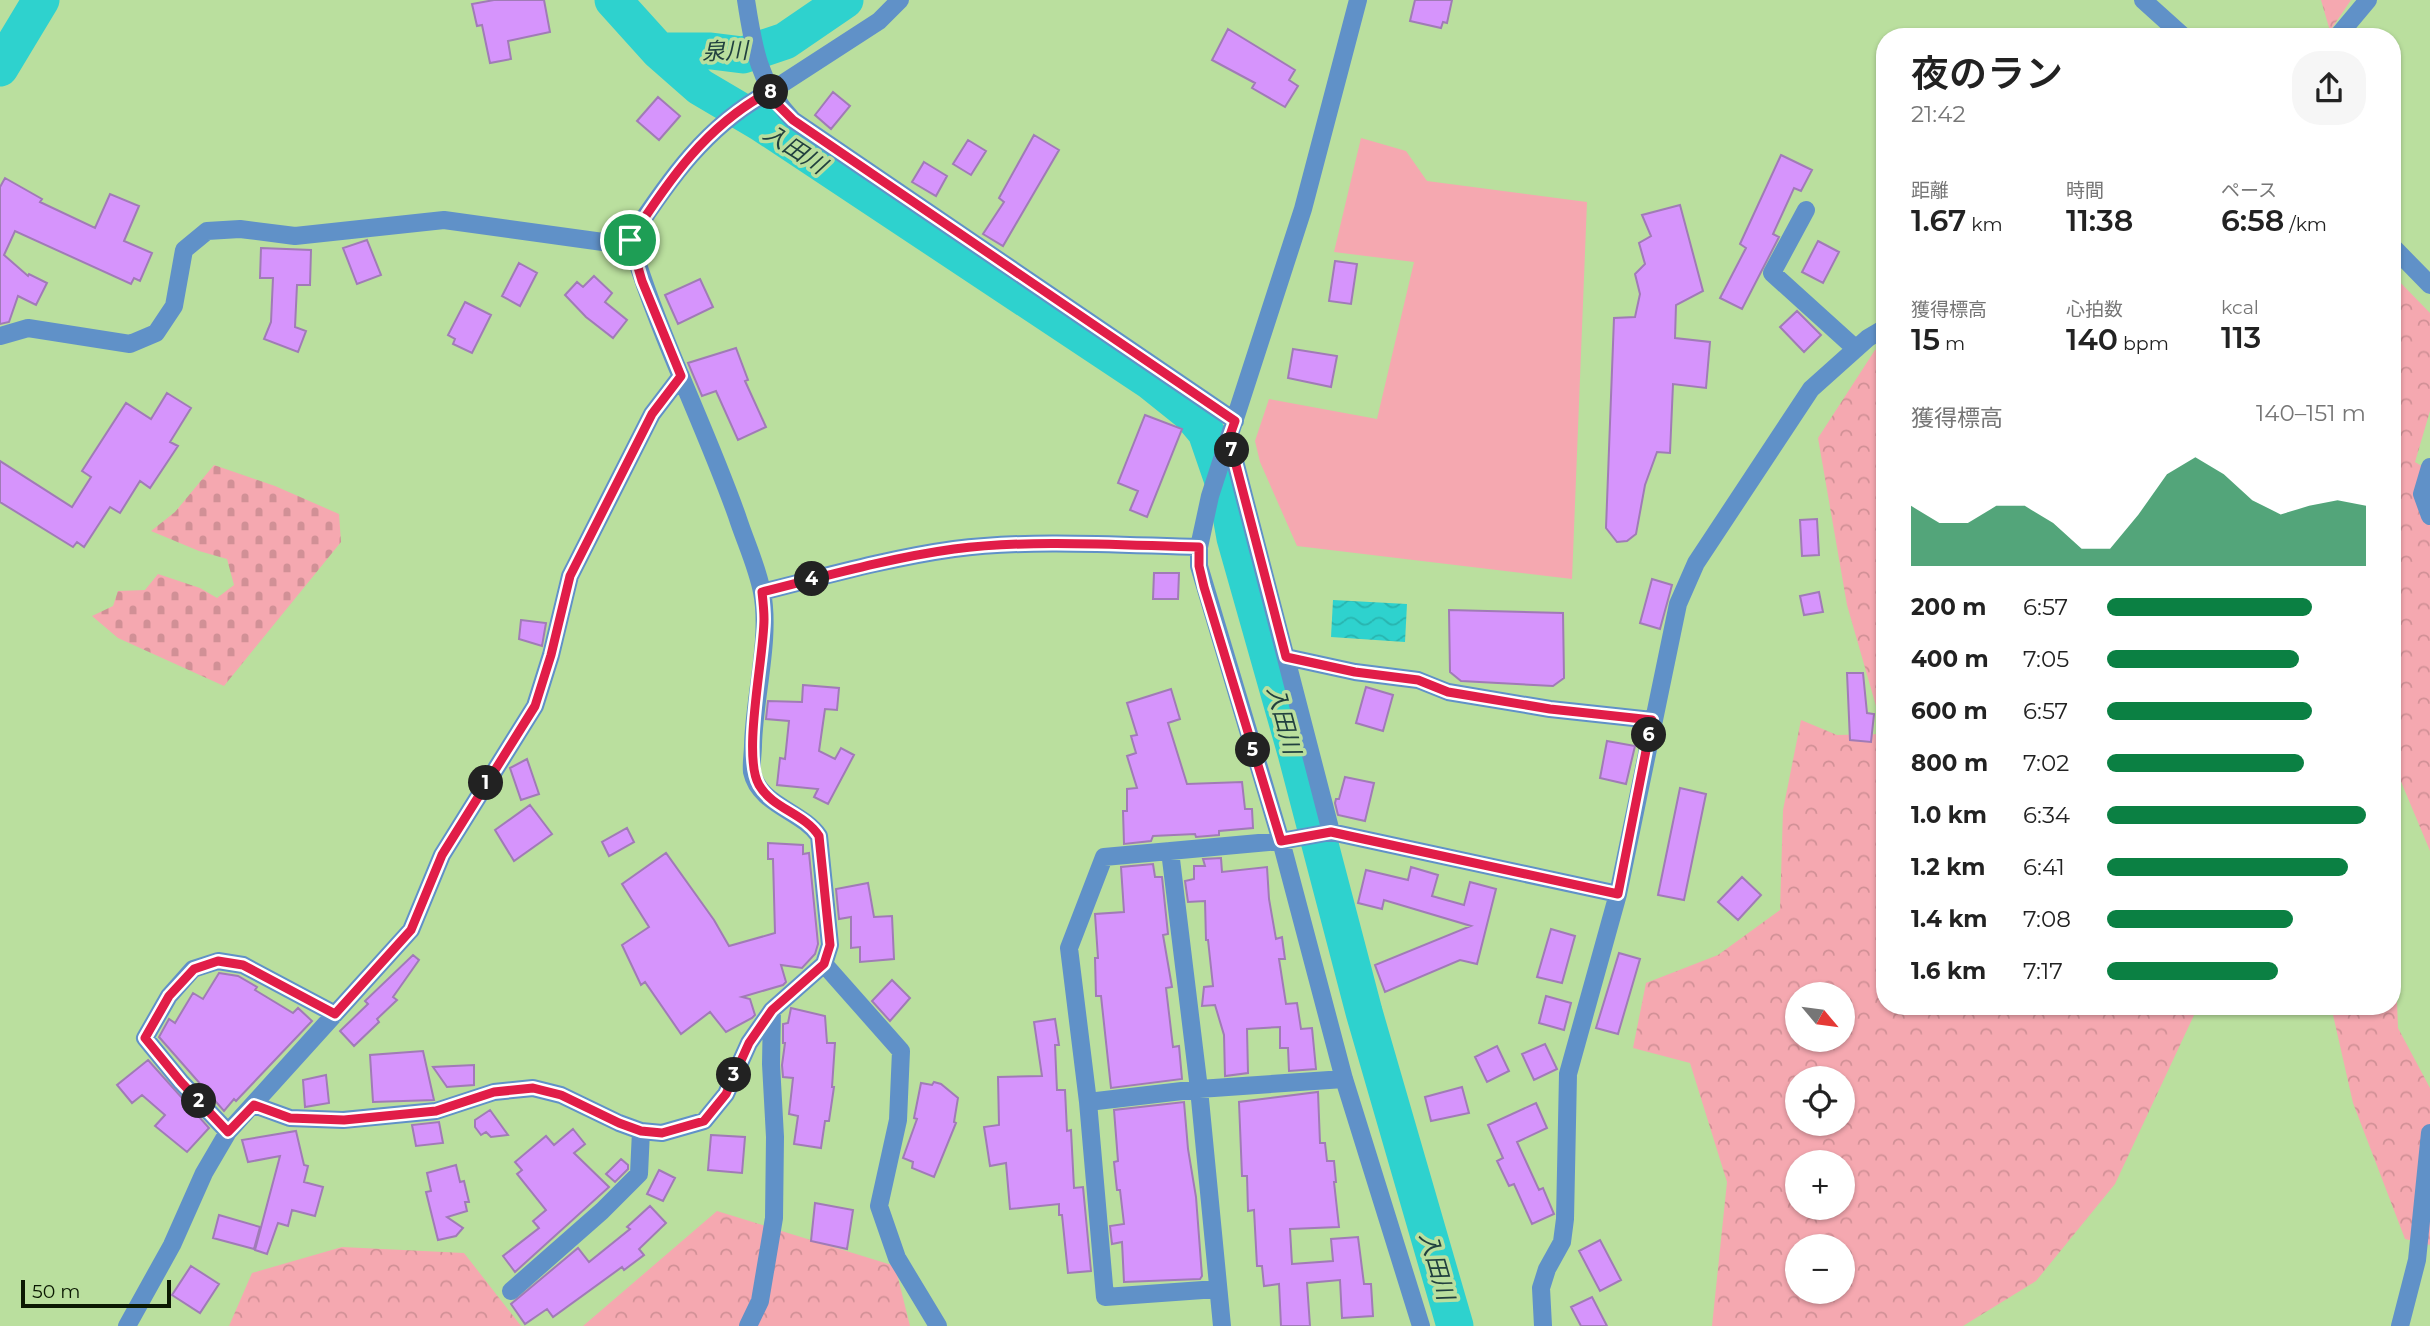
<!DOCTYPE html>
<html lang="ja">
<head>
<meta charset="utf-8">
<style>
  body { margin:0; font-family:Montserrat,"Noto Sans JP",sans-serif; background:#f6f6f6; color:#222; height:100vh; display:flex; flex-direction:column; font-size:26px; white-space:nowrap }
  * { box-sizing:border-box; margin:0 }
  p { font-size:23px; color:#767676 }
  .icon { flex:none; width:38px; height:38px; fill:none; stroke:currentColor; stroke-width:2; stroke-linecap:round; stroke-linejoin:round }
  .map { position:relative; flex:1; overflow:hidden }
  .drawer { position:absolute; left:1876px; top:28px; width:525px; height:987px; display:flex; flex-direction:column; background:#fff; border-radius:28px; box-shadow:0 2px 5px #0004 }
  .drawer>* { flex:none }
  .needle { width:46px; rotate:119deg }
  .fabs { position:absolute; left:1785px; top:982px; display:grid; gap:14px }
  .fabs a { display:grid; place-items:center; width:70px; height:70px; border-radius:50%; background:#fff; box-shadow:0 2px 5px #0004; font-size:35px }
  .scale { position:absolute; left:21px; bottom:18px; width:150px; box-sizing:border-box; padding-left:7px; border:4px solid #0b1802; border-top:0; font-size:19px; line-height:24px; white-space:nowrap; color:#0b1802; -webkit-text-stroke:5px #badf9e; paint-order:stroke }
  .pin { position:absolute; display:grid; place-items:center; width:60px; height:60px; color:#fff; margin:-30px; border:4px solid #fff; border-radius:50%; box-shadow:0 2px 7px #0007 }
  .km { position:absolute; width:35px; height:35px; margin:-18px; border-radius:50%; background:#222; color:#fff; font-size:19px; line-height:35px; text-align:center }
  .round { display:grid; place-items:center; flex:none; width:74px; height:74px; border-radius:28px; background:#f6f6f6 }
  .overview { display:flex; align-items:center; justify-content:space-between; height:119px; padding:0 35px }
  h1 { font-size:38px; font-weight:600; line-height:52px }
  .metrics { display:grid; grid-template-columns:repeat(3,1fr); gap:10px; height:119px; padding:7px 35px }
  .metrics div { display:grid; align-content:center }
  .metrics b { font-size:30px; font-weight:600 }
  .metrics small { font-size:19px; font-weight:400 }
  .metrics p { font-size:19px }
  .chart { height:196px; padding:14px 35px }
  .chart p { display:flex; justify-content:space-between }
  .chart svg { width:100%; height:126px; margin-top:7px; fill:#0b8043; opacity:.7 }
  ul { padding:0 35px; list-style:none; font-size:23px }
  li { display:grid; grid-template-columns:112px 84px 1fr; align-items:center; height:52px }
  li i { height:18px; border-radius:9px; background:#0b8043 }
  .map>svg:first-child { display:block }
  .forest { fill:url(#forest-crowns); fill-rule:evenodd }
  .cemetery { fill:url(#cemetery-stones) }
  .pitch { fill:#f5a8b0 }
  .water { fill:url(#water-waves) }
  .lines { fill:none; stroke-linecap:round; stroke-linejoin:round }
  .river { stroke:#2ed2ce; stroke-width:37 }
  .building { fill:#d694fc; stroke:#a07bb6; stroke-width:2 }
  .minor { stroke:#6091c8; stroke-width:18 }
  .route-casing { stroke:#fff; stroke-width:14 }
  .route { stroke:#e11d48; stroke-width:9 }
  .labels { text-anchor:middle; stroke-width:7; stroke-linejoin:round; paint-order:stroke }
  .water-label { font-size:23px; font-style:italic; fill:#21403f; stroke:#badf9e }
</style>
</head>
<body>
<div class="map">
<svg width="2430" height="1326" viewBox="0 0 2430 1326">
  <defs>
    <pattern id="forest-crowns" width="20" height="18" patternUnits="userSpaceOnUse" patternTransform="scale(1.75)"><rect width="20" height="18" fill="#f5a8b0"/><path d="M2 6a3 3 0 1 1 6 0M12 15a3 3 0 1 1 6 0" fill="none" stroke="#d19096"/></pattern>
    <pattern id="cemetery-stones" width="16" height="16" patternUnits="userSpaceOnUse" patternTransform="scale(1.75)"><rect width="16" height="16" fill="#f5a8b0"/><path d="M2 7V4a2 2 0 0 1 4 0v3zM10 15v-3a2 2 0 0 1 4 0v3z" fill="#d19096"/></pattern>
    <pattern id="water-waves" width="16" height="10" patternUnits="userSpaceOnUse" patternTransform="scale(1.75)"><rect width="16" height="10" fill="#2ed2ce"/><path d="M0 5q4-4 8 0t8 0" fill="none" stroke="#28b4af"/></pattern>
  </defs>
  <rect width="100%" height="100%" fill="#badf9e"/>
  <path class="forest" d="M2321,0H2351L2330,31Z
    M2392,274L2430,313V411L2415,462L2430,471V851L2392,760Z
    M1885,348V1006H2193L2195,1013L2115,1184L2036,1281L1963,1326H1712L1727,1182L1690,1063L1633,1048L1646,983L1718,955L1780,910L1783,810L1801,720L1837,735L1884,734L1847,605L1818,438L1875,350ZM1797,994H1843V1040H1797ZM1797,1078H1843V1124H1797ZM1797,1162H1843V1208H1797ZM1797,1246H1843V1292H1797Z
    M2392,919L2394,922L2398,1028L2430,1088V1245L2405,1239L2353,1103L2331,1006H2392Z
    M717,1211L895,1266L910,1326H583Z
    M342,1247L464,1253L521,1326H229L252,1273Z"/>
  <path class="cemetery" d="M214,465L275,486L339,514L341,542L224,686L118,638L92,616L113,606L118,591L145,590L158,574L200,588L217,598L234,585L227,559L199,551L151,531L175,512Z"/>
  <path class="pitch" d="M1361,138L1406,151L1427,181L1587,202L1572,579L1297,546L1260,462L1255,441L1269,399L1377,419L1414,262L1334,252Z"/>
  <path class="water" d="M1333,600L1407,604L1405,642L1331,637Z"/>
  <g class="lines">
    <path class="river" d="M613,0L659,51L700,87L761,123L1150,381L1190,413L1206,432L1227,493L1235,538L1296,753L1364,1012L1455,1326
      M659,51H711L743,55L785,41L845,0
      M0,68L41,0"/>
  </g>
  <path class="building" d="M494,0H544L550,32L508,41L511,59L490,63L482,25L477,26L472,4Z
    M1415,0H1452L1447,23L1443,22L1441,28L1410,21Z
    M1228,29L1295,70L1289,80L1298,86L1285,107L1252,88L1255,83L1212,60Z
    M833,92L850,106L831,129L815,115Z
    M658,97L680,116L659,140L637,121Z
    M1034,135L1059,150L1003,246L983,234L1004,202L999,198Z
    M968,140L986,151L971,175L953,164Z
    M1781,155L1812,170L1801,191L1794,188L1773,234L1779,237L1742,309L1720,298L1746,248L1740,244Z
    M924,162L947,176L936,196L912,182Z
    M5,178L42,199L40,202L95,228L110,194L139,206L124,241L152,253L140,281L134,278L131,284L15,231L4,255L28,276L29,274L47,283L36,305L18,296L9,322L0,324V187Z
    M1680,205L1703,291L1676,305L1675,338L1710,342L1706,388L1673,384L1670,453L1657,452L1645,485L1636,534L1627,541L1617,542L1606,528L1614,318L1635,317L1640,294L1635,274L1645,264L1639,243L1651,236L1642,215Z
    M367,240L381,275L357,284L343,248Z
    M1818,241L1839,252L1823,283L1802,272Z
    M261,248L311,250L310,285H297L295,327L306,331L298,352L264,339L271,322L273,278H260Z
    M1335,261L1357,264L1351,304L1329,301Z
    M519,263L537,273L520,306L502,296Z
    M594,276L612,293L605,302L627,320L613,338L586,317L565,295L577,282L583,287Z
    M700,279L713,307L678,324L665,295Z
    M465,302L491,315L472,353L453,344L455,339L448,335Z
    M1797,311L1821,335L1804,352L1780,327Z
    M736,348L748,380L745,381L766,427L738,440L716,391L702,396L688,363Z
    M1293,349L1337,356L1331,387L1288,378Z
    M167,393L191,408L170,442L178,446L150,488L140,481L120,513L110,507L84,547L77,542L73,547L0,502V461L72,507L91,477L82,471L126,403L151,419Z
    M1145,415L1182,429L1147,517L1130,510L1138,491L1118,483Z
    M1817,519L1819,555L1802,556L1800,520Z
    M1154,573H1179L1178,599H1153Z
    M1652,579L1672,585L1660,629L1640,623Z
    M1819,592L1823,612L1804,615L1800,596Z
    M1449,610L1563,613L1564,678L1553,686L1461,681L1450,672Z
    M521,620L546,623L542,646L519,639Z
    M1847,673H1863L1867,713L1874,714L1871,742L1850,740Z
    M803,685L839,688L837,710L825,709L819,751L835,759L841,748L854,755L828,804L814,797L818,789L777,785L780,758L785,759L789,721L766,719L768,701L802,702Z
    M1366,687L1393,695L1383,731L1356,723Z
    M1171,689L1180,719L1168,723L1187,784L1242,782L1245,809H1252L1253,828L1219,831V835L1196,837L1195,834L1153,836L1151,841L1124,844L1123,811H1127V789L1137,788L1127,756L1136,753L1131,736L1137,735L1127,703Z
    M1607,741L1635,746L1626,784L1600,778Z
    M527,759L539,794L521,800L510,768Z
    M1345,777L1374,783L1365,821L1338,815L1335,803L1336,799H1339Z
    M1680,788L1706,794L1684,900L1658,895Z
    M530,805L552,834L514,861L495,830Z
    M627,828L634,842L609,856L602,842Z
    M768,843L803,845V854L809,853L818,944L815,954L802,968L781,965L786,982L783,985L742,997L750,999L755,1015L752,1018L726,1032L710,1012L681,1034L645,982L641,985L622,945L649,927L622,884L666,853L714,920L729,946L775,933L773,859H768Z
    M1221,858L1222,872L1267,867L1269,899L1276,939L1282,937L1285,959H1279L1286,1004L1297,1003L1301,1029L1312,1028L1316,1069L1289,1071L1288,1048H1280V1027L1247,1029L1248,1073L1225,1076L1224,1035L1215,1005L1202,1006L1204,987L1213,986L1208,940H1206L1205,901L1188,902L1185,881L1194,879V866H1205L1203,859Z
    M1153,864L1155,877H1162L1168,934L1163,935L1172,987L1166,988L1173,1047L1179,1046L1182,1079L1111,1088L1101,996H1096L1095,958H1098L1095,914L1124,912L1121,867Z
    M1411,867L1438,875L1432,896L1464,905L1470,882L1496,889L1477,964L1460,960L1385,992L1375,965L1471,926L1384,900L1382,909L1358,903L1366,870L1408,880Z
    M1742,877L1761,895L1738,920L1718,902Z
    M868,883L874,917L892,916L894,959L860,962V947L851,948V917L839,919L836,889Z
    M1551,929L1575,936L1562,983L1537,977Z
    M1619,953L1640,959L1618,1034L1596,1028Z
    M413,955L419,960L393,997L397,1000L377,1019L379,1022L354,1046L340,1031L368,1004L365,1001Z
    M219,973L238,976L257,987L255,990L293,1013L298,1008L312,1021L236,1101L234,1099L224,1111L159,1037L169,1019L175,1023L193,993L203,999Z
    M892,980L910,998L890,1021L872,1001Z
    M1546,996L1571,1003L1564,1030L1539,1023Z
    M791,1008L825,1016L827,1043H835L832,1087H834L829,1121H825L821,1148L794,1144L798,1116L789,1114L793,1078L783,1077L782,1065L785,1043H783V1024L788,1023Z
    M1055,1019L1059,1045H1055L1057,1090H1065L1067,1131L1071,1130L1074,1188L1083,1187L1091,1271L1068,1273L1062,1215H1059V1204L1010,1209L1006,1163L990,1166L984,1127L999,1125L998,1077L1042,1076L1034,1022Z
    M1545,1044L1557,1069L1534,1080L1522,1054Z
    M1497,1046L1509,1071L1487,1082L1475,1057Z
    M423,1051L434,1100L373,1102L370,1055Z
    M148,1060L209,1128L187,1152L155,1126L165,1115L142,1095L132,1103L117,1085Z
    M474,1065V1085L447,1087L433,1067Z
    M326,1075L329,1103L305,1107L303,1080Z
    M934,1082L941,1084L958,1098L954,1122L956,1123L934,1177L912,1168L913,1162L903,1158L917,1119L914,1118L921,1083L932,1085Z
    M1462,1087L1469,1113L1431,1121L1425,1097Z
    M1318,1092L1320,1143H1325L1327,1161H1334L1336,1182H1334L1339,1227L1290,1229L1292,1264L1333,1261L1331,1239L1358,1237L1364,1284H1371L1373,1316L1342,1318L1340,1280L1307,1283L1310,1326H1281L1279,1284L1264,1286L1262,1266H1257L1254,1210L1248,1211L1247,1176H1242L1239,1102Z
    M1184,1102L1188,1149L1196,1197L1202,1276L1200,1279L1124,1282L1122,1242L1112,1244L1110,1226L1124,1224L1120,1190H1117L1114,1162L1118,1161L1114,1110Z
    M1536,1103L1547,1128L1517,1142L1539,1190L1543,1188L1554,1214L1532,1224L1514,1184L1509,1186L1497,1161L1503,1158L1488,1125Z
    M490,1110L508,1135L491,1137L486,1132L481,1135L475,1127V1120Z
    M439,1122L443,1143L416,1146L412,1125Z
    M573,1129L585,1144L574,1153L609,1187L515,1272L503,1256L539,1228L533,1221L546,1210L517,1174L522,1170L515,1162L546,1136L554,1145Z
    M296,1131L304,1165L308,1166L304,1182L323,1187L315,1216L292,1210L288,1226L278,1223L267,1254L255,1250L280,1156L248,1162L242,1140Z
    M711,1135L745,1137L742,1173L708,1170Z
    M621,1159L628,1165V1169L615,1182L606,1174Z
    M456,1165L460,1182L464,1181L469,1202H465L467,1211L447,1217L463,1228L456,1236L438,1240L426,1192L431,1191L427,1173Z
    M659,1170L675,1178L663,1201L647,1194Z
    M815,1203L853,1210L847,1249L811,1241Z
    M650,1206L666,1223L639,1249L644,1255L624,1270L622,1267L553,1317L547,1309L525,1324L511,1304L578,1248L589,1262L630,1229L627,1227Z
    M219,1215L260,1227L254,1249L213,1238Z
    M1600,1240L1621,1280L1600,1291L1579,1251Z
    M191,1266L219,1284L200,1313L172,1295Z
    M1592,1297L1607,1326H1581L1571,1307Z"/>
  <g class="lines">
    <path class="minor" d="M746,0C753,46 759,85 793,120L1235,421
      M1358,0L1303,209L1210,496L1199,547V566L1281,841L1344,1079L1421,1326
      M2143,0L2184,37
      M2337,37L2368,0
      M1806,210L1772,273L1856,349
      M630,239C668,181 707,124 771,91L879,21L900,0
      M2392,246L2430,285
      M0,336L28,328L130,344L156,333L174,306L184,250L207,231L240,229L295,236L444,220L603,242L630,239
      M1229,438L1331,832
      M2430,467L2422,494L2430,516
      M762,592C826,576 889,558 954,549C1033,539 1119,545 1199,547
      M1286,657L1355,672L1418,680L1448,692L1550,709L1652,720
      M1170,851L1199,1089L1222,1326
      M824,964L901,1051L898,1120L879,1206L897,1258L938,1326
      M1088,1102L1199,1089L1344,1079
      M254,1105L290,1118L343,1120L436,1111L494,1092L533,1088L561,1095L619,1123L641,1131L662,1133L704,1121L726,1094L749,1043L772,1010L824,964L830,945L819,836C802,811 759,805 752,772C751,764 753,753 753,745C754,698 771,638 762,592C757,566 745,541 737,516C704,423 658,334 630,239
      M228,1132L181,1082L145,1038L169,996L193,969L218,961L243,965L335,1014
      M1217,1289L1105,1297L1088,1102L1069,948L1104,857L1281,841L1331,832L1618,894
      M511,1291L602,1211L639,1174L641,1131
      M127,1326L172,1245L204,1173L228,1132L411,930L442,855L535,706L551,655L570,576L652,414L681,376
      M748,1326L760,1301L774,1218L775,1137L771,1064L772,1010
      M1543,1326L1541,1288L1547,1269L1562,1242L1565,1219L1568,1074L1618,894L1678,604L1696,563L1811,389L1868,338L1885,328
      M2400,1326L2417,1260L2430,1133"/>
  </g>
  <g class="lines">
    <defs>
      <path id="route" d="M771,91L776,103L793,120L1235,421L1229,438L1286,657L1355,672L1418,680L1448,692L1550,709L1652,720L1618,894L1331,832L1281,841L1204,587L1199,566V547C1119,545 1034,539 954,549C889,558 826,576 762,592C763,601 764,610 764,619C764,657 742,756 759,785C773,809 804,813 819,836L830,945L824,964L772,1010L749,1043L726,1094L704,1121L662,1133L641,1131L619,1123L561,1095L533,1088L494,1092L436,1111L344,1120L290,1118L254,1105L228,1132L181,1082L145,1038L169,996L194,969L218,961L243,965L335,1014L411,930L442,855L535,706L551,655L570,576L652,414L681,376L642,281L630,240C668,181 707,124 771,91Z"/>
    </defs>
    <use href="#route" class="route-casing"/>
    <use href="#route" class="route"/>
  </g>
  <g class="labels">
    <g class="water-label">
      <text transform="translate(725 51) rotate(-2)" y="8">泉川</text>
      <text transform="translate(795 149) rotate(33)" y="8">入田川</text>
      <text transform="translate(1284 720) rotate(75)" y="8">入田川</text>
      <text transform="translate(1437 1266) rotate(74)" y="8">入田川</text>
    </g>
  </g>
</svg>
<div class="fabs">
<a><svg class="needle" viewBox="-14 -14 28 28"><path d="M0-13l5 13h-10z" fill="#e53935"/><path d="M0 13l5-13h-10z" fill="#767676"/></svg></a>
<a><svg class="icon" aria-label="locate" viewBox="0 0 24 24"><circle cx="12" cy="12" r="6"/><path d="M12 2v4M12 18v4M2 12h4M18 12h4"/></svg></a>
<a>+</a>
<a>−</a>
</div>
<div class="scale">50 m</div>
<div class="pin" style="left:630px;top:240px;background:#1e9e55"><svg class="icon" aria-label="arrive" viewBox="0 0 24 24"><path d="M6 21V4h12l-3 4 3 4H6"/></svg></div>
<b class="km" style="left:486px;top:783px">1</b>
<b class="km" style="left:199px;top:1101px">2</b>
<b class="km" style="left:734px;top:1075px">3</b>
<b class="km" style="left:812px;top:579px">4</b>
<b class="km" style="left:1253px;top:750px">5</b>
<b class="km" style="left:1649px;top:735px">6</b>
<b class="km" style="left:1232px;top:450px">7</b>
<b class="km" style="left:771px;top:92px">8</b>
<section class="drawer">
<div class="overview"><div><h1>夜のラン</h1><p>21:42</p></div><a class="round"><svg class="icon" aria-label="share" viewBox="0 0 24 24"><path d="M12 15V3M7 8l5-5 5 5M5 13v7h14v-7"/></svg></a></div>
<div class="metrics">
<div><p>距離</p><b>1.67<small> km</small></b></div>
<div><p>時間</p><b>11:38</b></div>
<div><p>ペース</p><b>6:58<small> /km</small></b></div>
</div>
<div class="metrics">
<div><p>獲得標高</p><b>15<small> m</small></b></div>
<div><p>心拍数</p><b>140<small> bpm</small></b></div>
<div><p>kcal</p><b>113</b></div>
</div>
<div class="chart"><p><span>獲得標高</span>140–151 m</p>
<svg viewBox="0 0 160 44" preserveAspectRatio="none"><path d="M0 44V23L10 29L20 29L30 23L40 23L50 29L60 38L70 38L80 26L90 12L100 6L110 12L120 21L130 26L140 23L150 21L160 23V44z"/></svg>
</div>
<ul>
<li><b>200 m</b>6:57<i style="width:79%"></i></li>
<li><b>400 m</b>7:05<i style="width:74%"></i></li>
<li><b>600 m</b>6:57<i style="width:79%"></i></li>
<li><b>800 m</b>7:02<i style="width:76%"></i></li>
<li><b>1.0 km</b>6:34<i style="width:100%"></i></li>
<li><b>1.2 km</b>6:41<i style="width:93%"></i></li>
<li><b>1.4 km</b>7:08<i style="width:72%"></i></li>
<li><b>1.6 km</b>7:17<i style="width:66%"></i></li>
</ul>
</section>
</div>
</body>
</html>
